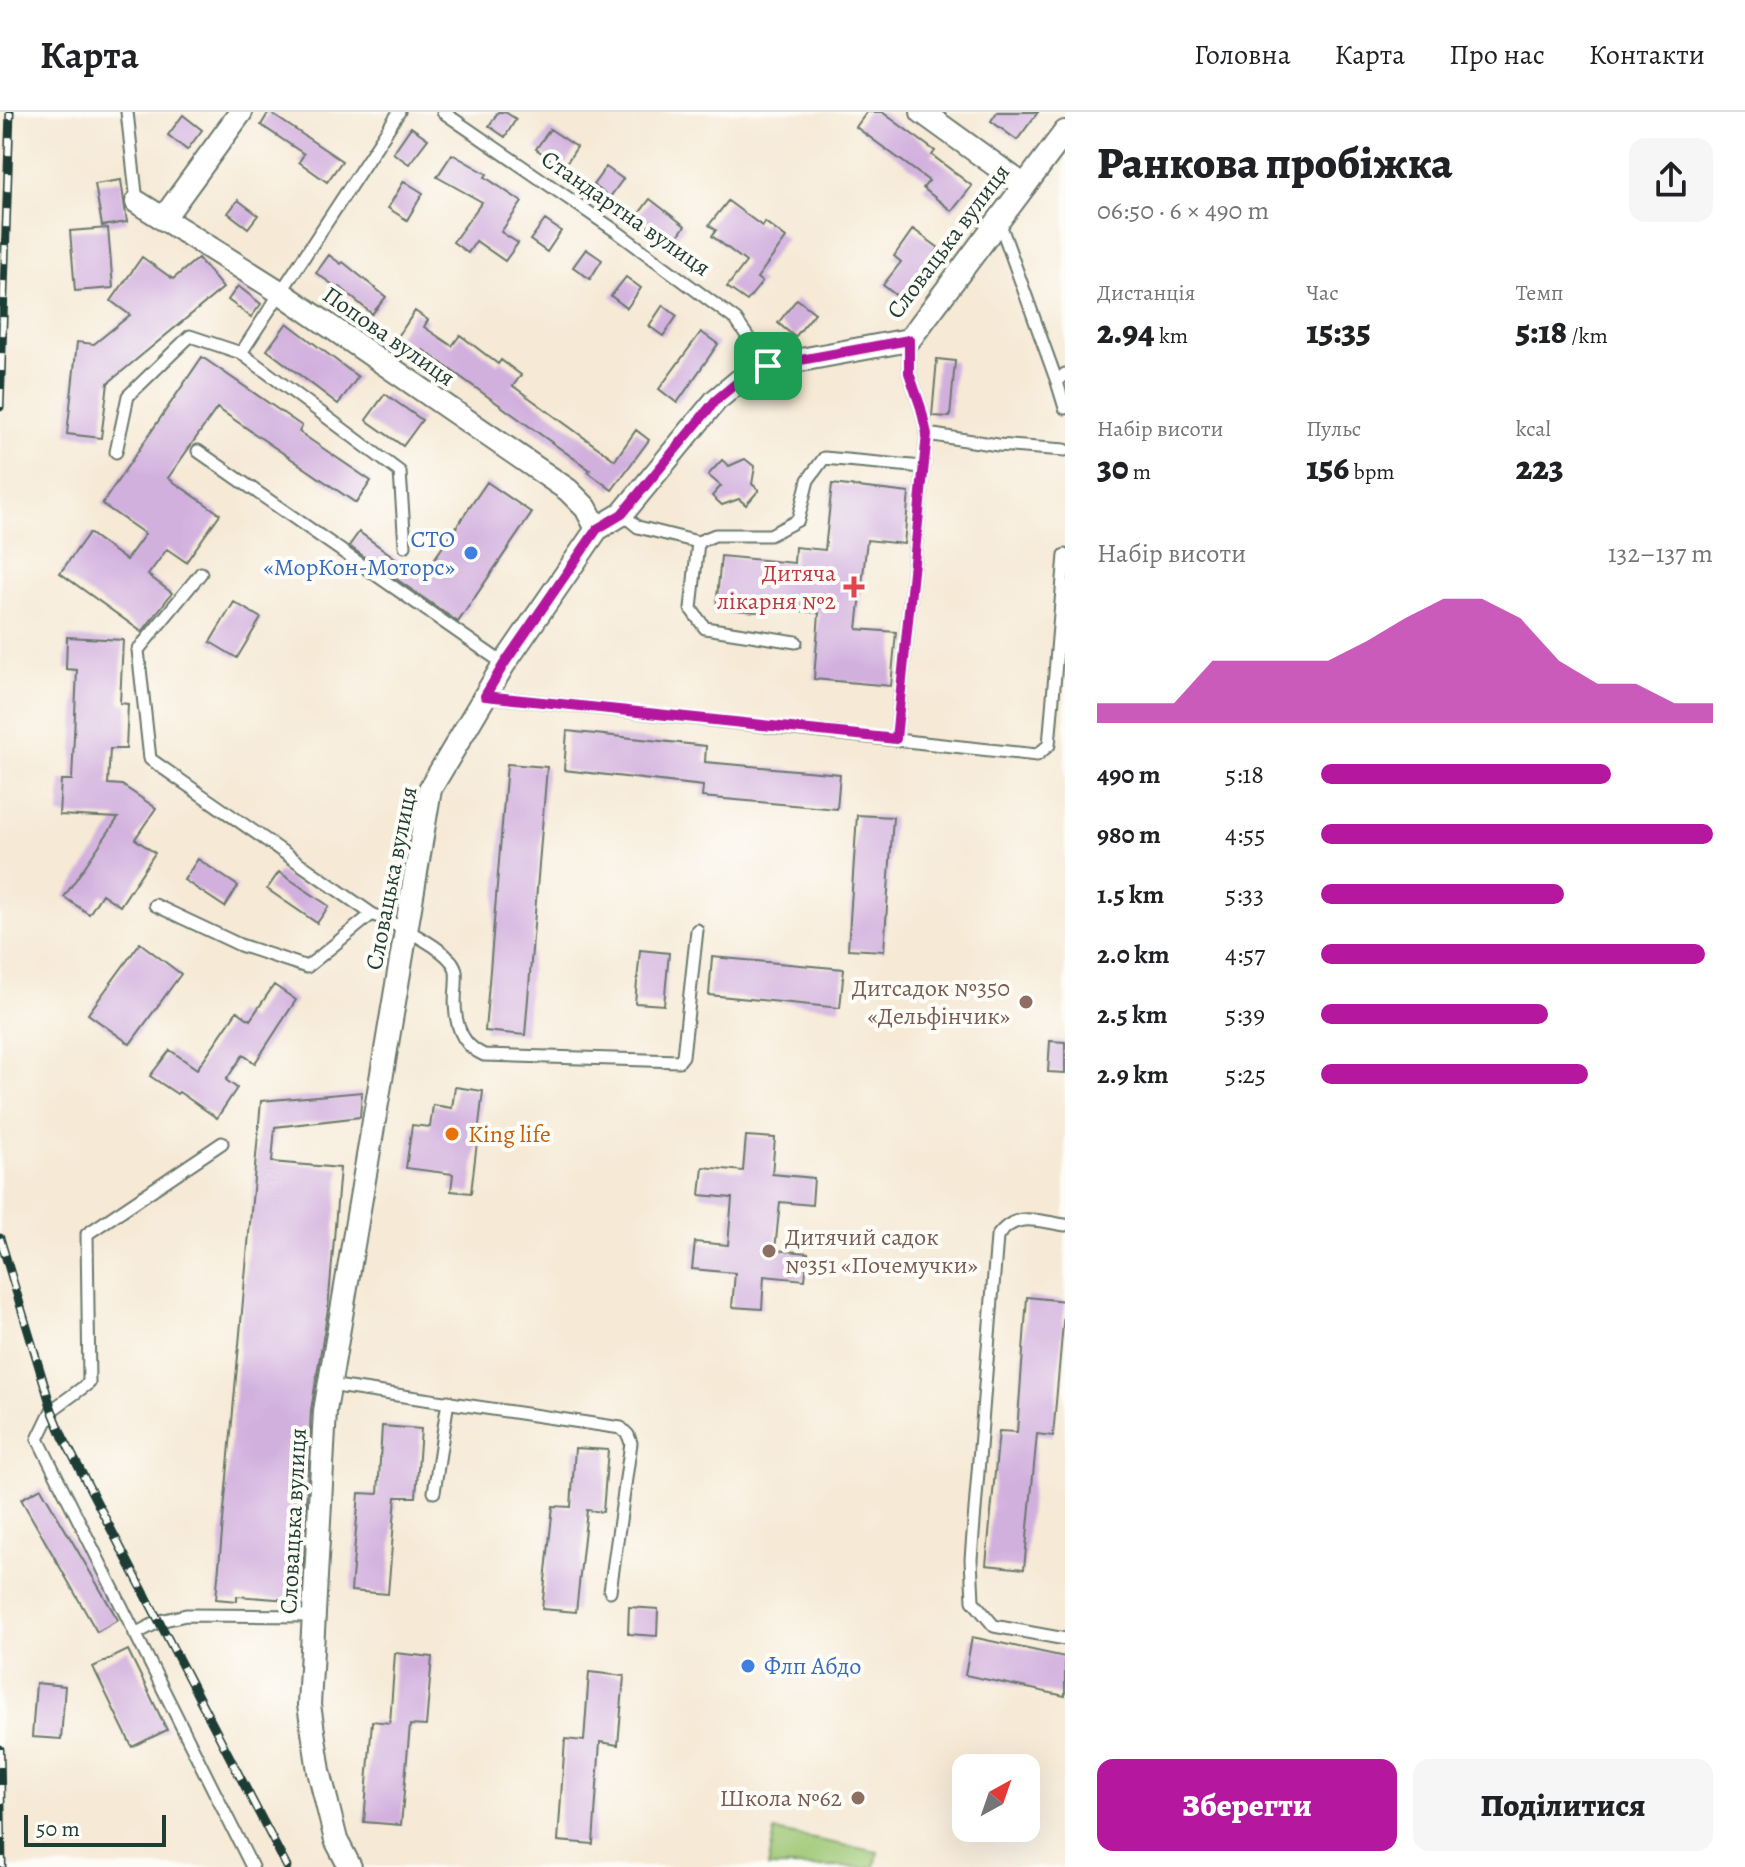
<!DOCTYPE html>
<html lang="uk">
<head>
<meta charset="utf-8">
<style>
  body { margin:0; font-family:Alegreya,serif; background:#f6f6f6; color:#202124; height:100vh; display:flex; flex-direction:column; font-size:30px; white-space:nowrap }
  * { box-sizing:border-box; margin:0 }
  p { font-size:26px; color:#757577 }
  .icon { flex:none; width:44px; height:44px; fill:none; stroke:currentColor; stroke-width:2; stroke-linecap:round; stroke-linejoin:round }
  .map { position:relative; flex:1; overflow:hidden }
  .drawer { display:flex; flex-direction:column; background:#fff; width:680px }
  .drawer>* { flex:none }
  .needle { width:52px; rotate:40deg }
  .fabs { position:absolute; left:952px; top:1642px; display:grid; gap:16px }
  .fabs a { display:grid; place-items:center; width:88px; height:88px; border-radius:16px; background:#fff; box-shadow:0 8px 32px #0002; font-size:40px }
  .scale { position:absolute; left:24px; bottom:20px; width:142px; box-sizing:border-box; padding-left:8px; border:4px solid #1f3d34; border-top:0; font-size:22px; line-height:28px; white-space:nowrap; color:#1f3d34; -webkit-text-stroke:6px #fdfcf7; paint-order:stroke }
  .pin { position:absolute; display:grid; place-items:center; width:68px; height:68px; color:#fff; margin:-34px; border-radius:16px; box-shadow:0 4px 12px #0006 }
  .round { display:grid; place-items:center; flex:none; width:84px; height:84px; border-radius:16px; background:#f6f6f6 }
  .headline { display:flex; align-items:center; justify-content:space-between; height:136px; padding:0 32px }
  h1 { font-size:44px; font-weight:800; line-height:60px }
  .stats { display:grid; grid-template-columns:repeat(3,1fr); gap:12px; height:136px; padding:8px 32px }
  .stats div { display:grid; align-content:center }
  .stats b { font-size:34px; font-weight:800 }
  .stats small { font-size:22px; font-weight:400 }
  .stats p { font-size:22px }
  .chart { height:224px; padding:16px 32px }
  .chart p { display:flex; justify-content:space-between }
  .chart svg { width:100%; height:144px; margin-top:8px; fill:#b5179e; opacity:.7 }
  .button { display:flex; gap:16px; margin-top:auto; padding:16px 32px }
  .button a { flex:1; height:92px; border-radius:16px; background:#b5179e; color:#fff; font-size:32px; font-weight:800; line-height:92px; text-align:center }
  .button a+a { background:#f6f6f6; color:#202124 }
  ul { padding:0 32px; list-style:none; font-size:26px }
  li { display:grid; grid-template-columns:128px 96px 1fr; align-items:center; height:60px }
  li i { height:20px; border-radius:10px; background:#b5179e }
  header { display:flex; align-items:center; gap:48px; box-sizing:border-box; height:112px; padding:0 40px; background:#fff; border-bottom:2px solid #e0e0e0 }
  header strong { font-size:38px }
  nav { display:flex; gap:44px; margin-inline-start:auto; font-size:28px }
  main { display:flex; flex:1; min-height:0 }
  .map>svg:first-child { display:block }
  .garden { fill:#9dc774; stroke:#5e8254; stroke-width:2 }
  .building { fill:#d2b0de }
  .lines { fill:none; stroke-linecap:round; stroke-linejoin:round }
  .service-casing { stroke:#6a796c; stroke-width:15 }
  .minor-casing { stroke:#6a796c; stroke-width:26 }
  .service { stroke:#fff; stroke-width:11 }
  .minor { stroke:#fff; stroke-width:22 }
  .rail-casing { stroke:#1f3d34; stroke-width:9 }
  .rail { stroke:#fdfcf7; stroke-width:6; stroke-dasharray:18; stroke-linecap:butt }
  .route-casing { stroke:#fff; stroke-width:16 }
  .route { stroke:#b5179e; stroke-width:10 }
  .shop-dot { fill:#3f7fe0; stroke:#fdfcf7; stroke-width:3 }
  .health-dot { fill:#e0444e; stroke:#fdfcf7; stroke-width:3 }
  .education-dot { fill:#8d6e63; stroke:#fdfcf7; stroke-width:3 }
  .food-dot { fill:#e8710a; stroke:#fdfcf7; stroke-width:3 }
  .labels { text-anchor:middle; stroke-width:8; stroke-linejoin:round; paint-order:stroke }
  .street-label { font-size:24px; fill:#1f3d34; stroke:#fdfcf7 }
  .shop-label { font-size:24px; fill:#366cbe; stroke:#fdfcf7; text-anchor:end }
  .health-label { font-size:24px; fill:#be3a42; stroke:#fdfcf7; text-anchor:end }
  .education-label { font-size:24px; fill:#785e54; stroke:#fdfcf7; text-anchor:end }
  .food-label { font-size:24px; fill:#c56008; stroke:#fdfcf7; text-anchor:start }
</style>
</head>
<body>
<header>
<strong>Карта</strong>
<nav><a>Головна</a><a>Карта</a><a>Про нас</a><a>Контакти</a></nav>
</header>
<main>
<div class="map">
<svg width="1065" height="1755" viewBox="0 0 1065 1755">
  <rect width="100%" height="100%" fill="#fdfcf7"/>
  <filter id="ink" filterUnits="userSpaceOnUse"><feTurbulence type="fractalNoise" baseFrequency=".0125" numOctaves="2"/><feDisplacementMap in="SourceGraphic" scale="16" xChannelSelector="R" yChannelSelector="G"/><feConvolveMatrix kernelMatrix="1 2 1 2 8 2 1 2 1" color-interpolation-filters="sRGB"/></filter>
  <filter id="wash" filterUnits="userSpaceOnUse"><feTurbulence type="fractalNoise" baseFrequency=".006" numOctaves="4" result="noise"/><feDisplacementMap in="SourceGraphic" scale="32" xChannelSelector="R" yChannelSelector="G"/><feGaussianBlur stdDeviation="1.8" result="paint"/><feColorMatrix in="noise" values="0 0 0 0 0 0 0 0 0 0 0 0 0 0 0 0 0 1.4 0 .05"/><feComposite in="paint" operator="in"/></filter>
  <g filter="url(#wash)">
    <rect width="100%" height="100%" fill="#f6e9d5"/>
    <path class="garden" d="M775,1719L878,1740L875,1755H768Z"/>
    <g id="blocks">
      <path class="building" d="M269,0L342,49L327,70L299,50L304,42L261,13Z
        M498,0H505L516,7L505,25L489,14Z
        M867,0H882L935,39L932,43L972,74L952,99L923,76L929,69L856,15Z
        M997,0H1038L1017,28L991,9Z
        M183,3L202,18L187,38L168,23Z
        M411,15L428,27L409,52L393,41Z
        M550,17L577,35L563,56L536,37Z
        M452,42L487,62L485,65L522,90L501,120L518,131L505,149L476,129L468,141L453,130L482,90L437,65Z
        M606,55L623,67L610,85L593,73Z
        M121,68L127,110L102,114L95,72Z
        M404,69L423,81L407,108L388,96Z
        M650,87L685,114L672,132L635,107Z
        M238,88L258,103L248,116L228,101Z
        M728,89L762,114L765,110L786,126L757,166L762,170L747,189L727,175L746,150L712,124L716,118L709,113Z
        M545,108L561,119L547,140L530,128Z
        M108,116L113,176L75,179L70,119Z
        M913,117L939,136L903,189L883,173L901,150L894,144Z
        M586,137L602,148L590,167L573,155Z
        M329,143L341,152L343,150L386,185L372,202L340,175L339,177L316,161Z
        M142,145L173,167L198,146L223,176L108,271L101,326L67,322L77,230L94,232L130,203L111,189Z
        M626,165L641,176L627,196L611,184Z
        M238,174L261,192L251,205L228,188Z
        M797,187L815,201L795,225L778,211Z
        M663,193L677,204L663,224L649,214Z
        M415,199L428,208L424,215L452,234L460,223L498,252L501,248L521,263L513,274L615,348L636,318L649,328L612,378L588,360L590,358L423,238L421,242L397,226Z
        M287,211L358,265L338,292L267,238Z
        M701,220L718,232L677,291L659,277Z
        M202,245L302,314L299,320L371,369L356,391L217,296L168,366L220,402L186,450L167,437L148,463L172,481L142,520L60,461L89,421L126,448L145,422L102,392Z
        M937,247L955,249L950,305L932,304Z
        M385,282L422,308L403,334L366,308Z
        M745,347L755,355L752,372L759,378L746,393L739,387L722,393L712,384L721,374L708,363L722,348L729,354Z
        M487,370L532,401L458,510L349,434L359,420L422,465Z
        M832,372L909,381L904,432L867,428L857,517L896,520L891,574L814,567L819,501L766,495V501L716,496L721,444L794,451L795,435L825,438Z
        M234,490L261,506L237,546L210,530Z
        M67,525L123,528L120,591L128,592L126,637H110L108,672L122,673L156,696L135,727L155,741L120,794L102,782L89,802L64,785L118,706L59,703L61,668H72L77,558L66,557Z
        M567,619L706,634L705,650L840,662L837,697L702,685L703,674L564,658Z
        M507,652L547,655L525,923L485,919Z
        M857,703L893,705L884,839L848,837Z
        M198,747L238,774L225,795L184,768Z
        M279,760L329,794L317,811L267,777Z
        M140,831L181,862L130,932L88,902Z
        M640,838L669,841L664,893L635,891Z
        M712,845L844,857L840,896L709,883Z
        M274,873L296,888L255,951L243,943L226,968L237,976L217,1006L179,980L177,982L150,964L170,938L197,957L237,899L250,908Z
        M1050,929L1065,930V961L1048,960Z
        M455,975L483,979L471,1081L451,1079L453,1062L406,1056L412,1013L430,1015L433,993L452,996Z
        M362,980L360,1005L275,1015L272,1050L340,1056L328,1197L311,1298L301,1489L237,1484V1489L216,1487L261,989Z
        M746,1024L775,1026L772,1062L814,1066L812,1093L780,1090L775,1138L808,1141L805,1168L764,1164L762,1197L732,1195L735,1161L692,1157L695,1130L728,1133L732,1086L700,1083L703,1055L743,1059Z
        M1027,1185L1065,1189L1053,1324L1037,1322L1024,1457L986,1453L999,1319L1017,1320Z
        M382,1314L421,1317L416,1385H396L388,1482L351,1479L359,1381L378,1382Z
        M575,1336L608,1338L603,1400L587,1398L576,1500L542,1497L553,1394L571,1395Z
        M41,1376L118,1508L97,1520L21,1387Z
        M629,1495L658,1497L657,1524L628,1522Z
        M972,1525L1065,1545V1584L965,1563Z
        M128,1538L167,1618L132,1635L93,1555Z
        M395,1541L432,1545L426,1614L410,1613L401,1713L364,1710L372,1609L390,1611Z
        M589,1560L624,1564L618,1633L600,1630L593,1732L558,1729L565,1627L584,1629Z
        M36,1571L65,1574L61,1627L32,1625Z"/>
    </g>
  </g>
  <g filter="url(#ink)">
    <use href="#blocks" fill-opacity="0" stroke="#6a796c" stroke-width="2"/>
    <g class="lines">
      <defs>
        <path id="service" d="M127,0L137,90
          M399,0L241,241L400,360L405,434
          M443,0L616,119L736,208L768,254
          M999,109L1057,270
          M1065,262L1057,270L1065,296
          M927,322L998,333L1065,338
          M198,339L504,552
          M116,340L128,284L190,224L241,241
          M622,402L638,415L698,430L691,497L705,516L796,530
          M698,430L715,423H770L798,408L808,368L824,346L923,355
          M201,461L138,538L150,647L372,802C395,812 437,831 452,850C458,858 456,865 456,874C453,902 456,931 484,943L679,949L683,944L697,818
          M485,584L1037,643L1049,633L1065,443
          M896,627L927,322L921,296L909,261V228
          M155,793L240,833L307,855L372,802
          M222,1031L87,1122L89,1271L52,1298L38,1327L252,1755
          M1065,1113C1037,1109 1015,1099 997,1125L971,1447L973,1489L994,1514L1065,1527
          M329,1273L621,1316L628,1323L631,1331L610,1479
          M434,1380L448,1289
          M135,1522L160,1509L186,1503L314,1504"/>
        <path id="minor" d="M922,0L1023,73
          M137,90L280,180L568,378L586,396L597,417
          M163,107L241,0
          M350,1755L336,1728L319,1659L309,1593L325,1299L430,677L504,552L597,417L622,402L716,288L739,269L768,254L909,228L1065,20"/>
      </defs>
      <use href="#service" class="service-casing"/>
      <use href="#minor" class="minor-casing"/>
      <use href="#service" class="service"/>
      <use href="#minor" class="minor"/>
      <defs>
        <path id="rail" d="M0,295L10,0
          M0,1126L52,1298L63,1325L287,1755
          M0,1637L2,1755"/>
      </defs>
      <use href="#rail" class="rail-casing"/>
      <use href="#rail" class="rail"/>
    </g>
  </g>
  <g class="lines" filter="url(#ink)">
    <defs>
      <path id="route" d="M909,228V261L921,296L927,322L896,627L485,584L504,552L597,417L622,402L716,288L739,269L768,254Z"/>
    </defs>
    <use href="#route" class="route-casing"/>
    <use href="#route" class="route"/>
  </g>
  <g class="shop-dot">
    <circle cx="471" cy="441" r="8"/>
    <circle cx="748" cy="1554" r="8"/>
  </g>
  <path class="health-dot" d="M850 463h8v8h8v8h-8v8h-8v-8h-8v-8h8z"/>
  <g class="education-dot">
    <circle cx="1026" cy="890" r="8"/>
    <circle cx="769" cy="1139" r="8"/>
    <circle cx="858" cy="1686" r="8"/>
  </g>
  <circle class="food-dot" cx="452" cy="1022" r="8"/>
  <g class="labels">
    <g class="street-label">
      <text transform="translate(626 101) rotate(35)" y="8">Стандартна вулиця</text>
      <text transform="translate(948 129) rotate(-53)" y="8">Словацька вулиця</text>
      <text transform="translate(389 224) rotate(35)" y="8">Попова вулиця</text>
      <text transform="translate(391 766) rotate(-79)" y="8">Словацька вулиця</text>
      <text transform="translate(293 1409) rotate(-87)" y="8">Словацька вулиця</text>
    </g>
    <g class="shop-label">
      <text x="455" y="435">СТО<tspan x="455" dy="28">«МорКон-Моторс»</tspan></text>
      <text x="764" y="1562" text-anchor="start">Флп Абдо</text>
    </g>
    <g class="health-label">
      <text x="836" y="469">Дитяча<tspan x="836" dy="28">лікарня №2</tspan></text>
    </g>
    <g class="education-label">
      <text x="1010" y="884">Дитсадок №350<tspan x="1010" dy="28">«Дельфінчик»</tspan></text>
      <text x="785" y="1133" text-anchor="start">Дитячий садок<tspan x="785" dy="28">№351 «Почемучки»</tspan></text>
      <text x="842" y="1694">Школа №62</text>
    </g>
    <g class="food-label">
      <text x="468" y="1030">King life</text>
    </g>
  </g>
</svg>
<div class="fabs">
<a><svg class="needle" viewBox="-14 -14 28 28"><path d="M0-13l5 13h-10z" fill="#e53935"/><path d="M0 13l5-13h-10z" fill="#757577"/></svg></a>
</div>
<div class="scale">50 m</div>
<div class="pin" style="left:768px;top:254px;background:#1e9e55"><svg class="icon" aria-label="arrive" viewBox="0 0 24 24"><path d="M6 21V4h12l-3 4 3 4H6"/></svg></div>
</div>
<section class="drawer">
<div class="headline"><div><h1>Ранкова пробіжка</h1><p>06:50 · 6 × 490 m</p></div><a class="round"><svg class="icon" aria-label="share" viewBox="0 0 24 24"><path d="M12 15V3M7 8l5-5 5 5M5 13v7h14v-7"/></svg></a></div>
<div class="stats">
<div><p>Дистанція</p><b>2.94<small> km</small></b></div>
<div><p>Час</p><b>15:35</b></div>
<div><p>Темп</p><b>5:18<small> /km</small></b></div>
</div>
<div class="stats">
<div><p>Набір висоти</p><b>30<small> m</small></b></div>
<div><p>Пульс</p><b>156<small> bpm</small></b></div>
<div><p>kcal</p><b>223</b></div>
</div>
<div class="chart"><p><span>Набір висоти</span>132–137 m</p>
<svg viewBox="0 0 160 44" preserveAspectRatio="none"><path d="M0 44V38L10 38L20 38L30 25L40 25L50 25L60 25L70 19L80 12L90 6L100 6L110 12L120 25L130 32L140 32L150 38L160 38V44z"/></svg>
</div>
<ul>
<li><b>490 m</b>5:18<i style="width:74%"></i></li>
<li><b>980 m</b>4:55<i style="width:100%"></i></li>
<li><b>1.5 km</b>5:33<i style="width:62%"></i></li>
<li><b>2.0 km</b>4:57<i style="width:98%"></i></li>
<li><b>2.5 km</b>5:39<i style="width:58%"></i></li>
<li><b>2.9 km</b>5:25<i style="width:68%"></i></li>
</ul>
<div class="button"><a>Зберегти</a><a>Поділитися</a></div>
</section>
</main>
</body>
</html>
